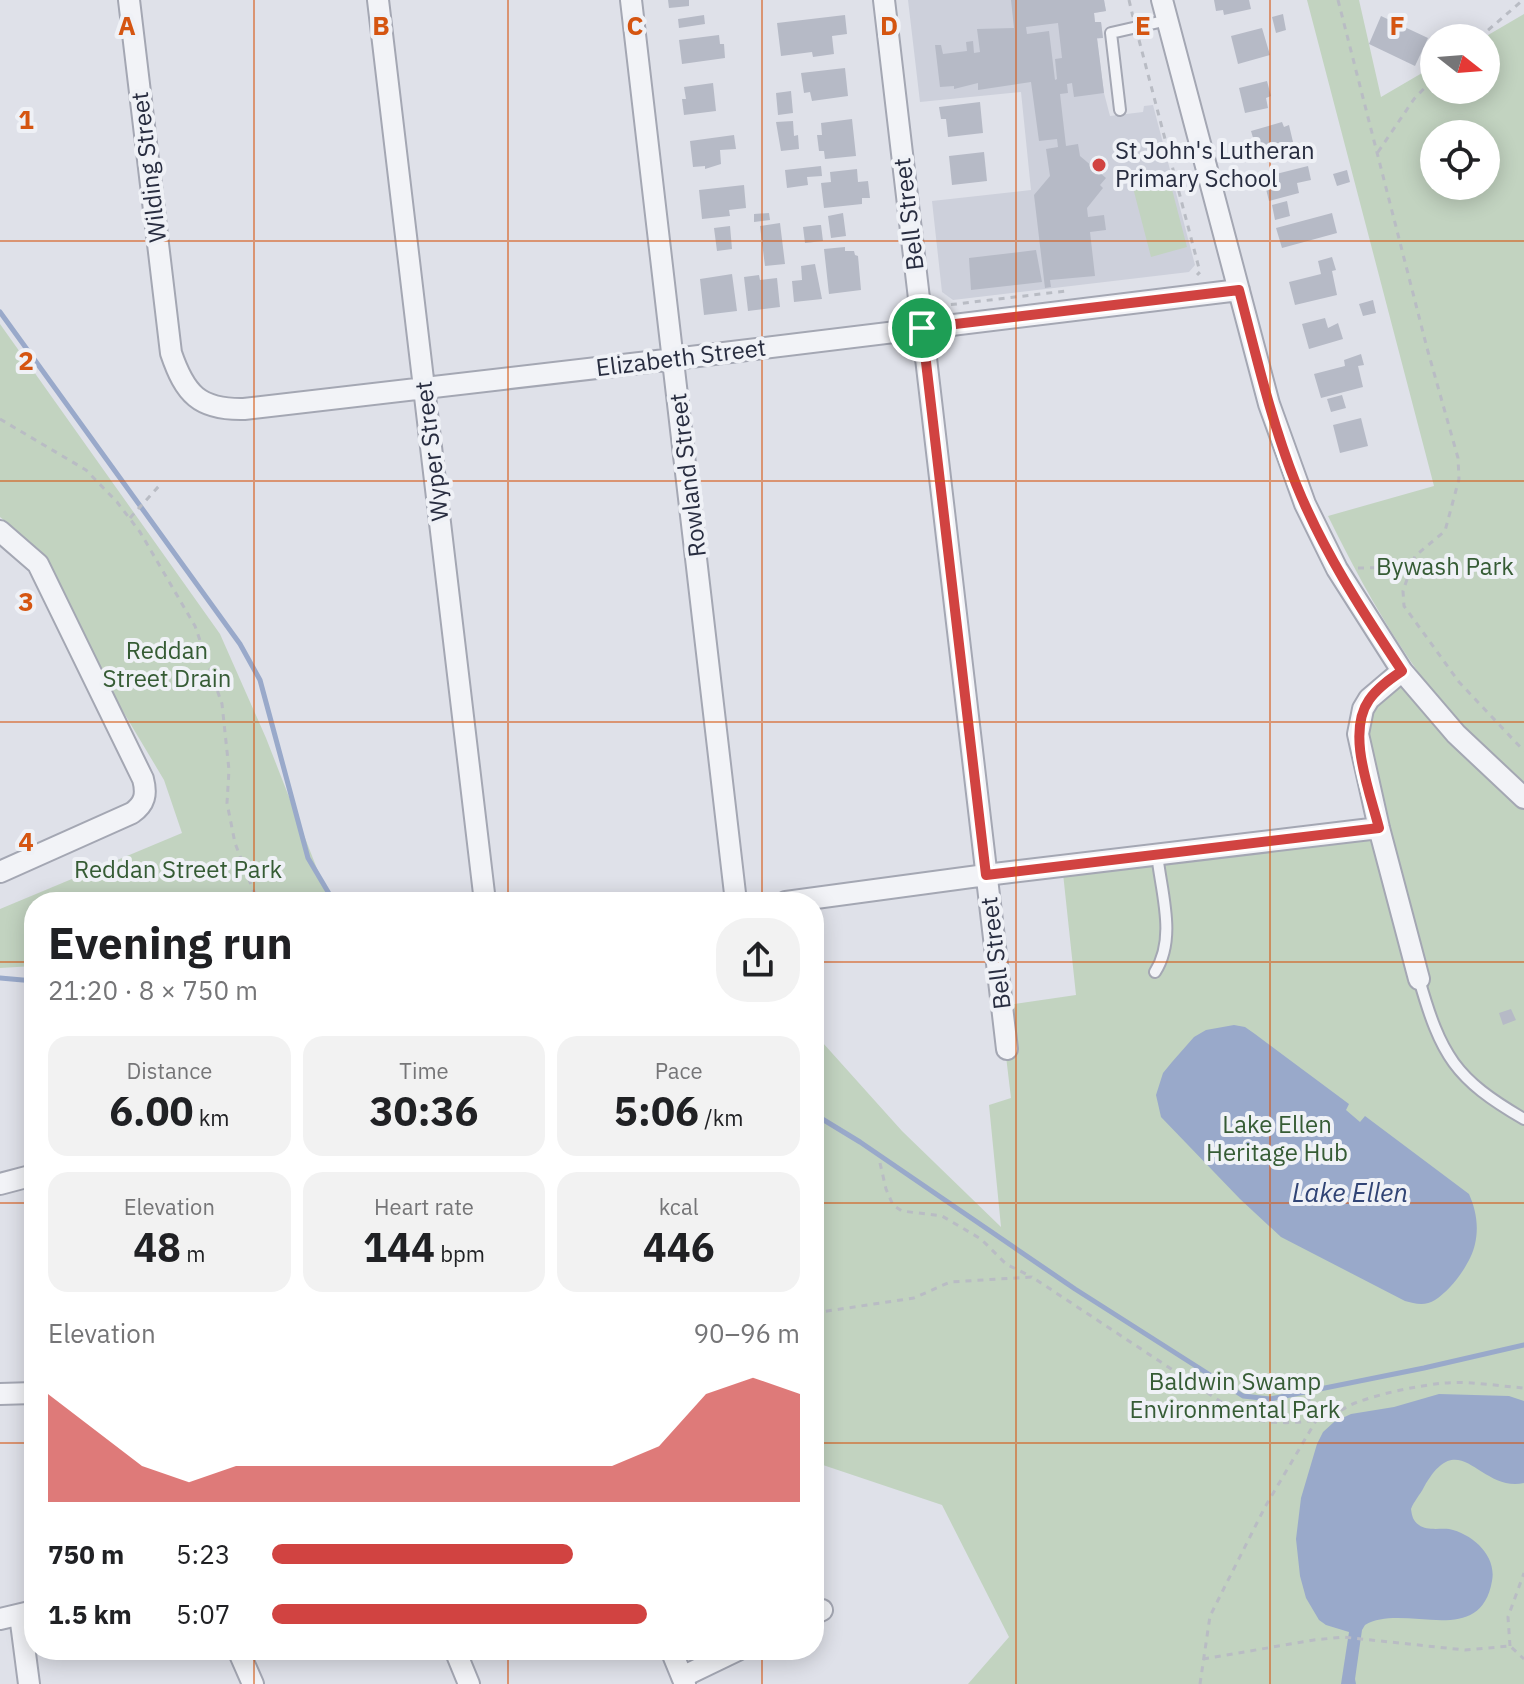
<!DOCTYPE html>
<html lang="en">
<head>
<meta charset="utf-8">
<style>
  body { margin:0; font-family:"IBM Plex Sans",sans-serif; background:#f2f2f2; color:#202124; height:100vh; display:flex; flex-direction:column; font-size:30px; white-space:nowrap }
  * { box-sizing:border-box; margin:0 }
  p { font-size:26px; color:#757577 }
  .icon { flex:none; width:44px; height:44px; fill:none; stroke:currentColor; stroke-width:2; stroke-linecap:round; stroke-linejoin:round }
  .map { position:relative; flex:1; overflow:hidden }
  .drawer { position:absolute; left:24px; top:892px; width:800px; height:768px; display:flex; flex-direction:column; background:#fff; border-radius:32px; box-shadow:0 4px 20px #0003 }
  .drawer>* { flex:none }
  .needle { width:52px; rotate:107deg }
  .fabs { position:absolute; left:1420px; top:24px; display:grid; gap:16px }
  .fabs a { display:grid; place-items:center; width:80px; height:80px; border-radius:50%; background:#fff; box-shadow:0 4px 20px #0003; font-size:40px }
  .pin { position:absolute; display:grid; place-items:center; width:68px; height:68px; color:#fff; margin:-34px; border:4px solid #fff; border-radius:50%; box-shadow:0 2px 8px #0007 }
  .round { display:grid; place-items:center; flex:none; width:84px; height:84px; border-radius:32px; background:#f2f2f2 }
  .overview { display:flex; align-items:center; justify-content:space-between; height:136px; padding:0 24px }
  h1 { font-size:44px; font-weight:800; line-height:60px }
  .stats { display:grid; grid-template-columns:repeat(3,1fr); gap:12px; height:136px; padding:8px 24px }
  .stats div { display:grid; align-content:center; border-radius:20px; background:#f2f2f2; text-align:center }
  .stats b { font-size:40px; font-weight:800 }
  .stats small { font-size:22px; font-weight:400 }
  .stats p { font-size:22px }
  .chart { height:224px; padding:16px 24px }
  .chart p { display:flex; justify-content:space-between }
  .chart svg { width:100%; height:144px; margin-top:8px; fill:#d14341; opacity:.7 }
  ul { padding:0 24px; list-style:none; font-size:26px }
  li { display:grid; grid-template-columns:128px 96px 1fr; align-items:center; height:60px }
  li i { height:20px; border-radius:10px; background:#d14341 }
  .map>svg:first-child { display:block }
  .built { fill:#cdd0db }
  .green { fill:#c2d3c0; fill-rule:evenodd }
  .water { fill:#99a9ca }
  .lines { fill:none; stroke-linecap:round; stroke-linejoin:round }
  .stream { stroke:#99a9ca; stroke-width:5 }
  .building { fill:#b6bac6; fill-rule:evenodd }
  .lane-casing { stroke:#a4a7b3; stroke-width:14 }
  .street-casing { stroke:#a4a7b3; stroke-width:24 }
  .path { stroke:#b9bcc4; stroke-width:3; stroke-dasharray:6 6; stroke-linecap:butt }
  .lane { stroke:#f2f3f7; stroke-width:10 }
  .street { stroke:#f2f3f7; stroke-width:20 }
  .route-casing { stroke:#fff; stroke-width:16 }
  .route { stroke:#d14341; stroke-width:10 }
  .grid { fill:none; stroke:#d55511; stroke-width:2; stroke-opacity:0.55 }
  .poi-dot { fill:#d14341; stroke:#eff1f6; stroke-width:3 }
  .labels { text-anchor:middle; stroke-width:8; stroke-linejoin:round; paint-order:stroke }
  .poi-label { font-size:24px; fill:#282d40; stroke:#eff1f6; text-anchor:start }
  .street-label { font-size:24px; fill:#282d40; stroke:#eff1f6 }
  .park-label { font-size:24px; fill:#365c35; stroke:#eff1f6 }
  .water-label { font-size:26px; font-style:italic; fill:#314475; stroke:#eff1f6 }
  .grid-label { font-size:26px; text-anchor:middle; font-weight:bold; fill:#d55511; stroke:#eff1f6; stroke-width:8; stroke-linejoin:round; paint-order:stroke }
</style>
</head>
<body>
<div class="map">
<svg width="1524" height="1684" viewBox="0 0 1524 1684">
  <rect width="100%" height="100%" fill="#dfe1e9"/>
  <path class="built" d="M908,0H1104L1106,11L1094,13L1095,22H1101L1103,38L1097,39L1104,93L1110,116L1143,112L1144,106L1153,105L1195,265L1189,272L953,300L942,292L932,201L1031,190L1021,92L920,102Z"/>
  <path class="green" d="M1307,0H1359L1381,97L1434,66V90H1486V38H1483L1524,14V787C1436,716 1377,616 1328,516L1434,486ZM1434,134H1486V186H1434Z
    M1168,174L1187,247L1151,257L1132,184Z
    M0,324L220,634L266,738L330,902H34V966L0,968V909L182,833L164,780L121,708L43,553L0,517Z
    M1399,670L1524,800V1684H968L1009,1637L942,1505L814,1462V1033L902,1131L1001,1227L989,1105L1011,1098L1000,1006L1076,995L1062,864L1376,827L1357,733Z"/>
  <path class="water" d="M1234,1025L1245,1027L1255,1034L1349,1104L1346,1110L1360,1122L1365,1116L1469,1194C1476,1210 1479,1226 1475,1244C1471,1263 1452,1289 1435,1300C1426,1306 1415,1304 1405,1301L1281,1237L1240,1199L1161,1117L1156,1095L1163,1073L1172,1062L1194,1037L1206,1030Z
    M1439,1394L1509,1396L1524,1401V1483C1479,1493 1460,1423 1424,1487C1420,1495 1414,1501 1411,1509C1412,1516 1413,1521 1419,1525C1427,1531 1440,1528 1449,1529C1473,1534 1497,1556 1492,1581C1480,1650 1404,1602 1365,1625L1362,1630L1355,1679L1356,1684H1341L1349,1632L1326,1625L1319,1620L1306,1598L1300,1576L1296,1539L1301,1498L1317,1444L1323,1432L1334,1422L1351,1414L1394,1407Z"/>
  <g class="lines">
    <path class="stream" d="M0,312L240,644L260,680L308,858L334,902
      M0,978L34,981
      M814,1114L860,1142L1075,1289L1243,1396L1270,1399L1424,1368L1524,1345"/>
  </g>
  <path class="building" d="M668,0H689V6L669,8Z
    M1011,0H1104L1106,11L1094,13L1095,22H1101L1103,38H1097L1104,93L1074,97L1072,83L1067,84L1068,93L1060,94L1066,146L1078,144L1080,156L1106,178L1100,185L1103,188L1087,208L1088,217L1104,215L1106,230L1090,232L1095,276L1050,280L1051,287L1045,288L1034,195L1050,176L1046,149L1058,147L1057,139L1039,141L1031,82L978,90V83L954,89V86L940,87L935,45H941L943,54L967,51L966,42L973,41L974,53L980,52L977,29L1014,28ZM1058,23L1062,58L1055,59L1057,79L1055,80L1049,31L1027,34L1026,27Z
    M1214,0H1249L1251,9L1224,15L1223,10L1216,11Z
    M1283,14L1286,30L1276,33L1272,17Z
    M704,15L705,24L679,28L678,19Z
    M845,15L847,34L832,36L834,54L813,57L812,52L781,56L777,23Z
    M1381,16L1428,38L1415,66L1369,44Z
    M1262,28L1270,55L1238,64L1231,36Z
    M719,35L720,44H724L725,58L682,64L679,40Z
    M845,68L848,96L812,101L810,92L804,93L801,73Z
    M1267,81L1271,96L1266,98L1268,108L1245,113L1239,88Z
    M713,83L716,111L684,115L682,99H686L684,87Z
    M791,91L793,113L778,115L776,93Z
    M980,102L983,133L948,137L946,119H941L939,107Z
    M852,119L856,156L825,159L824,151H819L817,135H822L821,123Z
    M793,121L794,136L798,135L799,149L781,151L776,122Z
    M1282,122L1284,127L1289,125L1293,142L1288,143L1290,151L1256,160L1254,152L1257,151L1251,131Z
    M734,135L736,149L720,150L721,164L705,169V166L693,167L690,141Z
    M984,152L987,181L952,185L949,156Z
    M821,166L822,176L807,177L808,185L787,188L785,170Z
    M1308,166L1311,180L1297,183L1299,193L1269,201L1266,189L1272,188L1268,176Z
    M857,169L858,182L868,181L870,198H862V204L824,208L821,183L831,182L830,172Z
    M1347,170L1350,182L1337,186L1333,174Z
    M744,185L746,208L729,210L730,216L702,219L699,190Z
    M1287,201L1290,216L1275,220L1272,205Z
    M769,213L770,220L754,222V214Z
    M843,213L846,236L831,238L828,216Z
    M1332,213L1337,233L1282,248L1276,228Z
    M780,223L785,264L765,266L760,226Z
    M819,225H821L823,241L805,243L803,227Z
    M730,226L732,249L717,251L714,228Z
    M845,247V251H854L855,255L858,256L861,290L829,294L824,249Z
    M1036,250L1042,282L971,290L969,258Z
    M1332,257L1336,270L1332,271L1337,295L1295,305L1289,282L1321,274L1318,261Z
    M815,264L822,299L794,302L792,281L802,280L801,266Z
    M732,274L737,311L704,315L700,279Z
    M759,275L760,280L777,278L780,307L748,311L744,277Z
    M1373,300L1376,313L1363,316L1359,304Z
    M1325,318L1328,328L1338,323L1343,339L1309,349L1302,324Z
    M1361,354L1364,365L1358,366L1363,387L1321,398L1314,374L1345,366L1344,360Z
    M1342,395L1346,408L1331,412L1327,399Z
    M1361,418L1368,446L1340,453L1333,425Z
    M1511,1009L1516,1020L1503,1025L1499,1013Z"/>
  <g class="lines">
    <defs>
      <path id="lane" d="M1120,110L1111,33L1168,20
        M1155,972C1177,938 1161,892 1157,854
        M1419,979C1441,1056 1455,1079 1524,1119"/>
      <path id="street" d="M129,0L171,353C185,394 199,410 244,409L674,359L1239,290
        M378,0L485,902
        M631,0L736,902
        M884,0L1007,1049
        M1162,0L1269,404L1305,504L1337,569L1402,671L1456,734L1524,798
        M0,531L38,564L143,779C147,794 145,804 132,813L0,872
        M1402,671L1369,699L1363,709L1358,734L1379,828L1419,979
        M786,902L986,875L1379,828
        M0,1184L34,1175
        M0,1394L34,1393
        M814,1614L822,1610
        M20,1615L29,1684
        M0,1619L34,1611
        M238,1650L253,1684
        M455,1650L469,1684
        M671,1650L685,1684
        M682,1677L738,1650"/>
    </defs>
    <use href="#lane" class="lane-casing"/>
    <use href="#street" class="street-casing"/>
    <path class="path" d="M1129,0L1133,17
      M1338,0L1427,348L1458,458L1459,479L1445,531L1415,556L1403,591L1404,606L1459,682L1524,751
      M1479,38L1523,0
      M1139,40L1200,272L1197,275
      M1378,152L1414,99L1434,78
      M939,306L1066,291
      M0,419L86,470L117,502L140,532L195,626L222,704L229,770L227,803L235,843L253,890L262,902
      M130,518L159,486
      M1358,568L1410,567
      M880,1163L886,1189L893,1205L902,1211L942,1216L981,1239L1006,1264L1032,1277
      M814,1313L914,1298L950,1282L1032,1277L1238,1413C1261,1426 1308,1425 1333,1415C1341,1411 1347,1406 1355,1403C1382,1393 1416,1386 1444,1383C1471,1381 1498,1386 1524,1388
      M1510,1646L1508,1617L1524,1573
      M1203,1659L1314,1640L1343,1637L1465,1650L1510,1646L1524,1659
      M1200,1684L1210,1616L1265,1507L1317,1419L1310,1408L1307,1387"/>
    <use href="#lane" class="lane"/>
    <use href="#street" class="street"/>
  </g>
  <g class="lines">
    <defs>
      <path id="route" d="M1239,290C1256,355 1271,421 1296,484C1323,551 1362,611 1402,671C1390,679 1377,688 1369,700C1346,733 1370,792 1379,828L986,875L922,328Z"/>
    </defs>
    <use href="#route" class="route-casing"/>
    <use href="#route" class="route"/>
  </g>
  <path class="grid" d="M254,0V902M508,0V902M762,0V902M1016,0V1684M1270,0V1684M0,241H1524M0,481H1524M0,722H1524M0,962H34M814,962H1524M0,1203H34M814,1203H1524M0,1443H34M814,1443H1524M254,1650V1684M508,1650V1684M762,1650V1684"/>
  <circle class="poi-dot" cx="1099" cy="165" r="8"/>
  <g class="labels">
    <g class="poi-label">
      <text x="1115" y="159">St John's Lutheran<tspan x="1115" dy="28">Primary School</tspan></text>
    </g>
    <g class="street-label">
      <text transform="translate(149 167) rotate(-97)" y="8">Wilding Street</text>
      <text transform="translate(909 214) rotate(-97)" y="8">Bell Street</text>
      <text transform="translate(681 358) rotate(-7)" y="8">Elizabeth Street</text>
      <text transform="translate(432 451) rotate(-97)" y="8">Wyper Street</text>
      <text transform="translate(688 475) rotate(-97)" y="8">Rowland Street</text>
      <text transform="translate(996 953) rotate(-97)" y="8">Bell Street</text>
    </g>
    <g class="park-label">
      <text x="1445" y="575">Bywash Park</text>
      <text x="167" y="659">Reddan<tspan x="167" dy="28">Street Drain</tspan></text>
      <text x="178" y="878">Reddan Street Park</text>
      <text x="1277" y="1133">Lake Ellen<tspan x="1277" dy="28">Heritage Hub</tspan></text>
      <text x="1235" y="1390">Baldwin Swamp<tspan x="1235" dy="28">Environmental Park</tspan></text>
    </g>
    <g class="water-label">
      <text x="1350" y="1202">Lake Ellen</text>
    </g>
  </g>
  <g class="grid-label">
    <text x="127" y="35">A</text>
    <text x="381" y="35">B</text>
    <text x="635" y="35">C</text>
    <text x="889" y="35">D</text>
    <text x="1143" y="35">E</text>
    <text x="1397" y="35">F</text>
    <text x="26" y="129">1</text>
    <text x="26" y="370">2</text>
    <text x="26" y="611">3</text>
    <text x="26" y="851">4</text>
  </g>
</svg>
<div class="fabs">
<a><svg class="needle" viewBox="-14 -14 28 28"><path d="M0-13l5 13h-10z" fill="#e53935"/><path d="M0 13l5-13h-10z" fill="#757577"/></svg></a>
<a><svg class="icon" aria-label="locate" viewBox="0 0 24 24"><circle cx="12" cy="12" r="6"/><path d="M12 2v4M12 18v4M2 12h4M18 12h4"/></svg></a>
</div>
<div class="pin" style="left:922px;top:328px;background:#1e9e55"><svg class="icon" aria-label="arrive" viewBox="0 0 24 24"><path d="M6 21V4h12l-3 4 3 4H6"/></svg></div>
<section class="drawer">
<div class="overview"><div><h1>Evening run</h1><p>21:20 · 8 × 750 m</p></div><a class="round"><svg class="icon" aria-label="share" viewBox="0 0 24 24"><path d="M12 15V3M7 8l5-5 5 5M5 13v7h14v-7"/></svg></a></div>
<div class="stats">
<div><p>Distance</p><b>6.00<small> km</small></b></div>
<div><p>Time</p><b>30:36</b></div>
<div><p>Pace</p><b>5:06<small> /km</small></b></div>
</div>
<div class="stats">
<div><p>Elevation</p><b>48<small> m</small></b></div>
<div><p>Heart rate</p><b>144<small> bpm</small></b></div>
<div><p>kcal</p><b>446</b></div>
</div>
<div class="chart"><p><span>Elevation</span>90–96 m</p>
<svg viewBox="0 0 160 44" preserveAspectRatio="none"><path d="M0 44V11L10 22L20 33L30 38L40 33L50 33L60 33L70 33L80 33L90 33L100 33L110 33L120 33L130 27L140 11L150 6L160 11V44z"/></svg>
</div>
<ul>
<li><b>750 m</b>5:23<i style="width:57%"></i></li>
<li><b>1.5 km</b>5:07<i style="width:71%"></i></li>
</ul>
</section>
</div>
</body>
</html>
